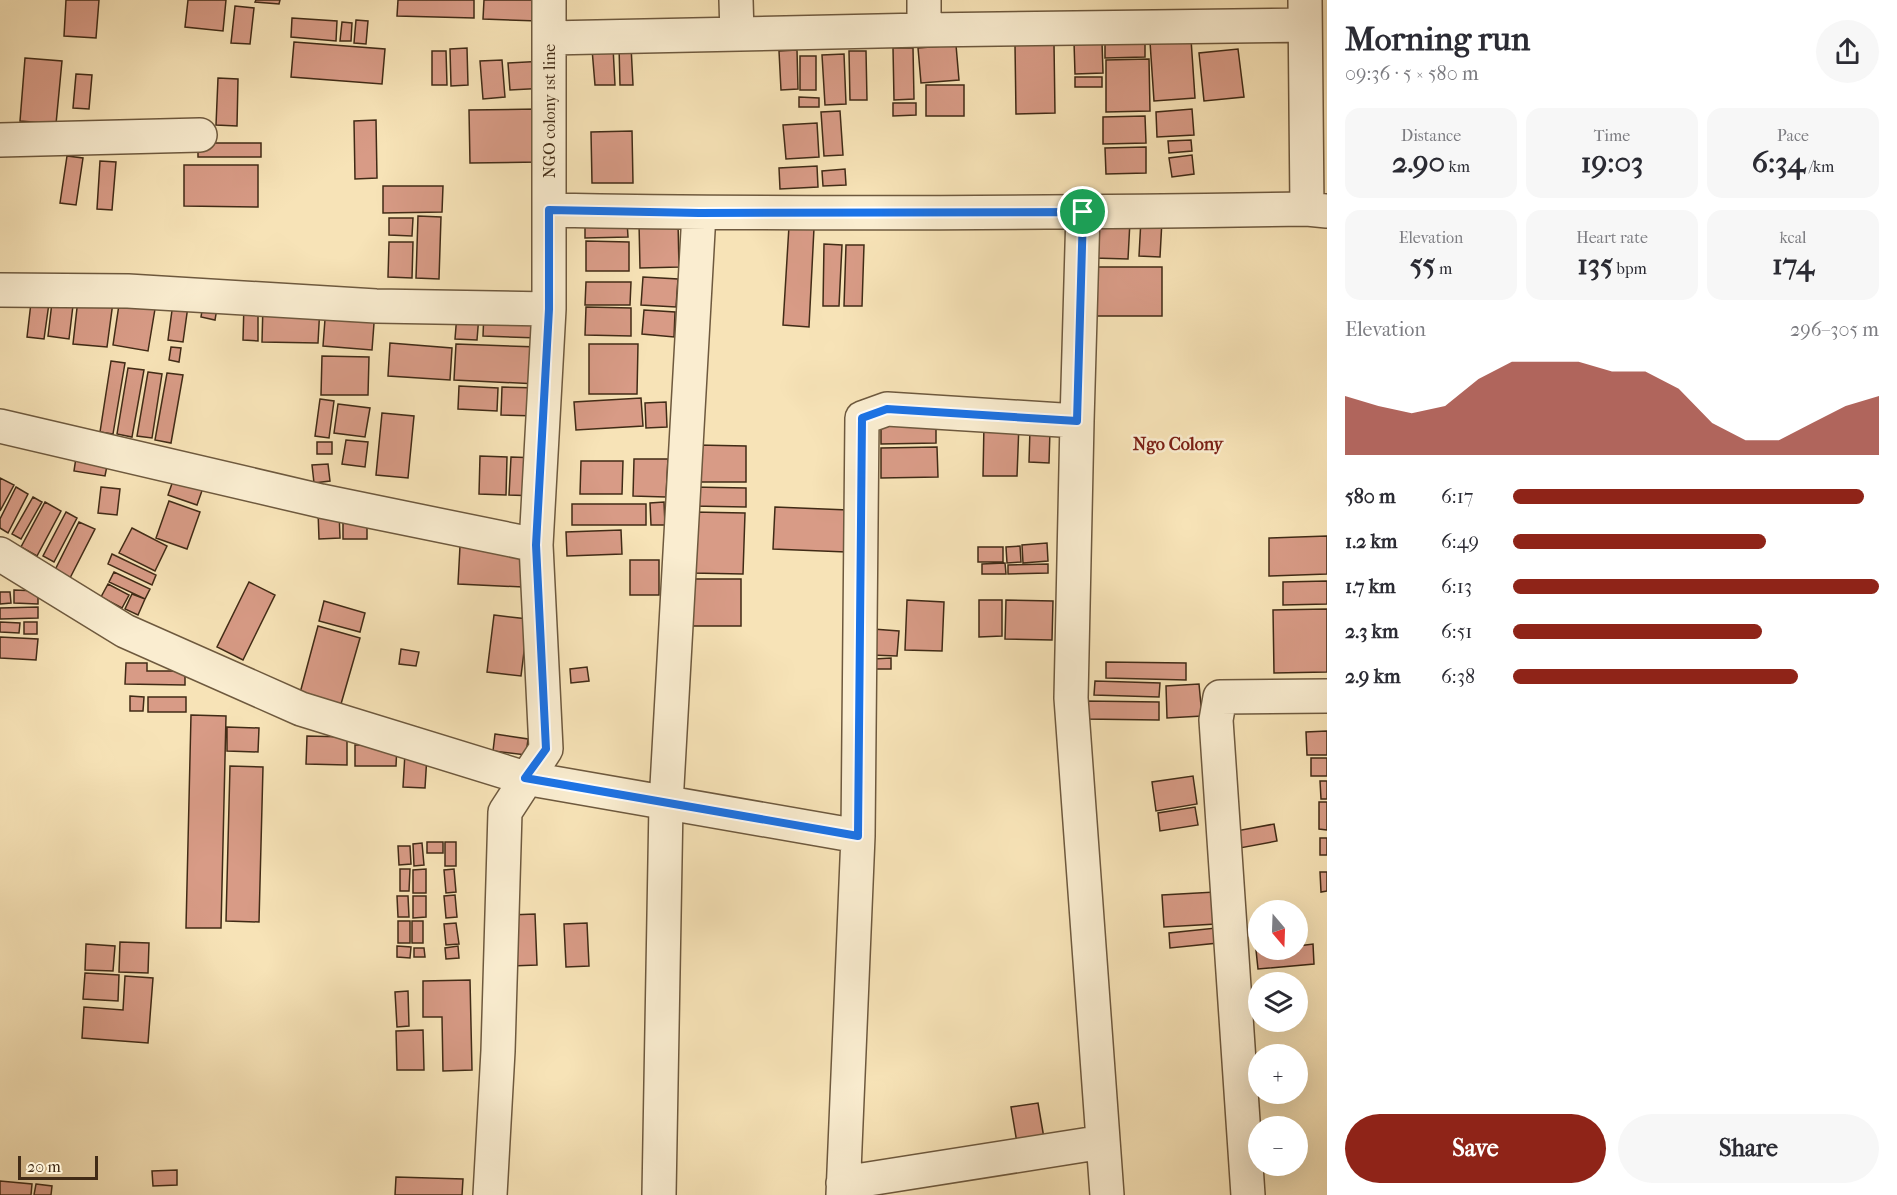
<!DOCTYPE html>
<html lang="en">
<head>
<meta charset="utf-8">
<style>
  body { margin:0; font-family:"IM FELL French Canon",serif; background:#f7f7f7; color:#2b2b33; height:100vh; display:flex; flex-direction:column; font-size:22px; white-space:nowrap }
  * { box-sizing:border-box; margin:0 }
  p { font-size:20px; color:#7c7c81 }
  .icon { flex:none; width:33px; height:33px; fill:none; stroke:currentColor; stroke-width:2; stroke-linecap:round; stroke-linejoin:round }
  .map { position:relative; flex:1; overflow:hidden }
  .panel { display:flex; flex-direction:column; background:#fff; width:570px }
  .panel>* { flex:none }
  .needle { width:39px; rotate:161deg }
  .controls { position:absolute; left:1248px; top:900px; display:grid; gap:12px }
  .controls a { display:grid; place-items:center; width:60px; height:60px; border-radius:50%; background:#fff; box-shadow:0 6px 24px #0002; font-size:30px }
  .scale { position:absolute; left:18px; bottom:15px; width:80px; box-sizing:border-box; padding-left:6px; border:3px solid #412b16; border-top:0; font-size:16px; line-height:21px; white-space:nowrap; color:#412b16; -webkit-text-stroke:4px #faedd0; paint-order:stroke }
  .pin { position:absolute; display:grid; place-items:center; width:51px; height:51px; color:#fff; margin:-26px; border:3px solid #fff; border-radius:50%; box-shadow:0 2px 6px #0007 }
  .round { display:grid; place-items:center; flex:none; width:63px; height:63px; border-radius:32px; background:#f7f7f7 }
  .head { display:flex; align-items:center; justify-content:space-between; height:102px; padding:0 18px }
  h1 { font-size:33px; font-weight:700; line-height:45px }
  .metrics { display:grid; grid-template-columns:repeat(3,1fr); gap:9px; height:102px; padding:6px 18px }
  .metrics div { display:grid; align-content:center; border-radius:15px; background:#f7f7f7; text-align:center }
  .metrics b { font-size:30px; font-weight:700 }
  .metrics small { font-size:16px; font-weight:400 }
  .metrics p { font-size:16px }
  .chart { height:168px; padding:12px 18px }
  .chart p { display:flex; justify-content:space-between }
  .chart svg { width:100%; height:108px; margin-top:6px; fill:#8f2418; opacity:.7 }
  .cta { display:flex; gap:12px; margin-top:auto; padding:12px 18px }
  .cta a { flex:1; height:69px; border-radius:36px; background:#8f2418; color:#fff; font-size:24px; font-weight:700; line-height:69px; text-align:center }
  .cta a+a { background:#f7f7f7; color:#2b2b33 }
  ul { padding:0 18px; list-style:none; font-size:20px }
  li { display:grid; grid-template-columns:96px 72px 1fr; align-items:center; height:45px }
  li i { height:15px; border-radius:8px; background:#8f2418 }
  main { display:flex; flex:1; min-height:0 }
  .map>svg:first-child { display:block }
  .building { fill:#d89b86; stroke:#412b16; stroke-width:1.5 }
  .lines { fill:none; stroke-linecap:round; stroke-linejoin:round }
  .minor-casing { stroke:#6e593e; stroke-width:36 }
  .minor { stroke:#faedd0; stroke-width:33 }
  .route-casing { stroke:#fff; stroke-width:12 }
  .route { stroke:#1a73e8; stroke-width:8 }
  .labels { text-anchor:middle; stroke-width:5; stroke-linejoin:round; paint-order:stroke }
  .street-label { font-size:16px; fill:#412b16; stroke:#faedd0 }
  .neighbourhood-label { font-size:18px; font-weight:bold; fill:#7a1f14; stroke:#faedd0 }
</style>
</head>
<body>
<main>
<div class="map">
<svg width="1327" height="1195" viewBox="0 0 1327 1195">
  <rect width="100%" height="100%" fill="#f7e3b7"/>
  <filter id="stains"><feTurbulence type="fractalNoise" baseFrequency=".00333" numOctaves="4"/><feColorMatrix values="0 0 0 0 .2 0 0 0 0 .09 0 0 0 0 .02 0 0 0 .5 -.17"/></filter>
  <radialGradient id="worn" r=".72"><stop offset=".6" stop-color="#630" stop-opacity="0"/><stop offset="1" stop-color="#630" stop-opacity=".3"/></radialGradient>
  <path class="building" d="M66,0H99L96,38L64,36Z
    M188,0H226L223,31L185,27Z
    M256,0H280L279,4L255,2Z
    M398,0H474V18L397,16Z
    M484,0H539L538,21L483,19Z
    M235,6L254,8L250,44L231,43Z
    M292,18L337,21L336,41L291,37Z
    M356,20L368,21L366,44L354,43Z
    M342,22L352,23L351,41H340Z
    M1145,38V57L1105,58V39Z
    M1191,39L1195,98L1154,101L1150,42Z
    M294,42L385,49L382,84L291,77Z
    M1074,42H1102L1103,73L1075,74Z
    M1054,44L1055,113L1016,114L1015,45Z
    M956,45L959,80L921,83L918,48Z
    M619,46H631L633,85H620Z
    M613,47L615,85H595L592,49Z
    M467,48L468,85L451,86L450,49Z
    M893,48H913L914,99L894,100Z
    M1238,49L1244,97L1204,101L1199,53Z
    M797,50L798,89L781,90L779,51Z
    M432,51H446L447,85H432Z
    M849,51H866L867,100H850Z
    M844,54L846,104L825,105L822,55Z
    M800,56H816V90H800Z
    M25,58L62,61L56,124L20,121Z
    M1149,59L1150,111L1106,112V60Z
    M502,60L505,97L483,99L480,61Z
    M545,61L547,88L510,90L508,63Z
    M76,74L92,75L89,109L73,108Z
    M1075,77H1102V87H1075Z
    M218,78L238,79L237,126L216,125Z
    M926,85H964V116H926Z
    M799,97L819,98V107H799Z
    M893,103H916V115L893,116Z
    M538,109L539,162L470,163L469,110Z
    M1192,109L1194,135L1157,137L1156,112Z
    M840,111L843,155L824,156L821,112Z
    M1145,116L1146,143L1103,144V117Z
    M376,120L377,178L355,179L354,121Z
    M817,123L819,157L786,159L783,125Z
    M632,131L633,183H592L591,132Z
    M1191,140L1192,151L1169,153L1168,141Z
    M198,143H261V157H198Z
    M1146,147V173L1106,174L1105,148Z
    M1192,155L1194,174L1172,177L1169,158Z
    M67,156L83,158L76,205L60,203Z
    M100,161L116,162L112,210L97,209Z
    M184,165H258V207L184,206Z
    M817,166L818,187L780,189L779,168Z
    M845,169L846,185L823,186L822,171Z
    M383,186H443L442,212L383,213Z
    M418,216L441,217L439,279L416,278Z
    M389,218H413L412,236L389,235Z
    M1141,219L1162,220L1160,257L1139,256Z
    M1096,220L1130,221L1128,259L1094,258Z
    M585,221H627L628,237L585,238Z
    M678,222L679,267L640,268L639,223Z
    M789,226L814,228L809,327L783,325Z
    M586,241L629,242V271H586Z
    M389,242H413L412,278L388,277Z
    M824,244L842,245L839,306H823Z
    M846,245H864L862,306H844Z
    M1092,267H1162V316H1092Z
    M643,277L678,279L676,307L641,305Z
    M586,282H631L630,305H585Z
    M32,294L50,296L44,339L27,337Z
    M53,294L74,297L69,339L48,336Z
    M120,298L156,303L148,351L113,345Z
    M78,299L113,302L107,347L73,344Z
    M173,303L188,306L183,342L168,340Z
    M244,303H258V341L243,340Z
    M263,304L320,306L318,343L262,342Z
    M203,305L217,308L215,320L201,317Z
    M326,306L375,310L372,350L323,346Z
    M586,307L631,308V336L585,335Z
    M644,310L675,312L674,337L642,334Z
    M484,311L540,314L539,338L483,336Z
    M457,314L479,315L477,340L455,339Z
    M390,343L452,348L450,380L388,376Z
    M456,344L539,347L538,384L454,380Z
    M589,344H638L637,394H589Z
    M171,347L181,348L179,362L169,360Z
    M322,356L369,357L368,395H321Z
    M111,361L125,363L113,434L100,432Z
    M128,368L144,370L132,437L117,434Z
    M148,372L162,374L152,438L137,436Z
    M167,373L183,375L171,443L155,440Z
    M459,386L498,388L497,411L458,409Z
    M502,387L539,388L538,416L501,415Z
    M641,398L643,426L576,430L574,402Z
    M320,399L334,401L329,438L315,436Z
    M666,402L667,427L646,428L645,403Z
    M338,404L370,408L365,437L334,433Z
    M382,413L414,416L408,478L376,475Z
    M936,421V443L881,444V422Z
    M984,423L1019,424L1017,476H983Z
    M1030,429L1050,430L1049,463L1029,462Z
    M346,440L368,442L365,467L342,464Z
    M317,442H332V454H317Z
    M697,445L746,446V482H696Z
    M937,447L938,477L881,478V448Z
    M77,451L109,456L105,476L74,471Z
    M480,456L507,457L506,495L479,494Z
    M511,457L538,458L537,496L509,495Z
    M634,459H668L666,497L633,496Z
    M581,461H623L622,494H580Z
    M328,464L330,481L314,483L312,465Z
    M176,472L205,482L197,505L168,495Z
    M0,478L14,485L0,511Z
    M16,487L28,494L8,533L0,528V519Z
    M101,487L120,489L117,515L98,513Z
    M692,487L746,488V507L692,506Z
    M33,497L42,502L21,539L12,534Z
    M169,501L200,512L187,549L156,538Z
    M45,502L61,511L37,556L21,547Z
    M664,502L665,525H651L650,503Z
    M572,504H646V525H572Z
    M343,507H367V539H343Z
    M775,507L848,510L846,552L773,549Z
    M339,510L340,538L319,539L318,511Z
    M66,512L77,518L54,562L43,556Z
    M692,512L745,513L743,574L691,573Z
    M79,522L95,529L70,578L55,570Z
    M132,528L167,546L155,571L119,553Z
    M621,530L622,554L567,556L566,532Z
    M1327,536V574L1269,576V538Z
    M1047,543L1048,561L1023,563L1022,545Z
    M460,546L525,549L523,587L458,584Z
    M1020,546L1021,562L1007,563L1006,547Z
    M978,547H1003V562H978Z
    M112,554L156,575L152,585L108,564Z
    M630,560H659V595H630Z
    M1005,563L1006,574H982V564Z
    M1048,564V573L1008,574V565Z
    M114,572L150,589L145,599L109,582Z
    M690,579H741V626H690Z
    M1327,581V604L1283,605V582Z
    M249,582L275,595L243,660L217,647Z
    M108,584L129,595L122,608L101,597Z
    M14,590L38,591V604L14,603Z
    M0,592H10L11,603L0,604Z
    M132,594L145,599L138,615L125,609Z
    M907,600L944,602L942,651L905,650Z
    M979,600H1002V636L979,637Z
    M1006,600L1053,601L1052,640L1005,639Z
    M324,601L365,613L360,632L319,621Z
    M38,607V618L0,619V608Z
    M1327,609V672L1274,673L1273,610Z
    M494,615L528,619L521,676L487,672Z
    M0,622L20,623L19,633L0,632Z
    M24,622H37V634H24Z
    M318,626L360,638L341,704L300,693Z
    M873,629L899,631L897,656L871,655Z
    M0,637L38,639L36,660L0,658Z
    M401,649L419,652L416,666L399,664Z
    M891,658V669H874V659Z
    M1106,662L1186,663V680L1106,678Z
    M126,663H147V671H185V685L125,684Z
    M587,667L589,681L571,683L570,669Z
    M1095,681L1160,683L1159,697L1094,695Z
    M1199,684L1202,716L1167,718L1166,686Z
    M130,696L144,697L143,711H130Z
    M148,697H186V712H148Z
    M1084,701L1159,702V720L1084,719Z
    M191,715L226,716L221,928H186Z
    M227,727L259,728L258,752L227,751Z
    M1327,731V755H1307L1306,732Z
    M495,734L528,739L526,755L493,751Z
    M307,736L347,737V765L306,764Z
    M355,745H397L396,766H355Z
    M405,753L427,755L425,788L403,787Z
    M1311,758H1327V776H1311Z
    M230,766L263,767L259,922L226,921Z
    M1193,776L1197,804L1156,811L1152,782Z
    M1320,781H1327V799H1321Z
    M1319,802H1327V830L1319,829Z
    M1195,807L1198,825L1160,831L1158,813Z
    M1274,824L1277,841L1240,848L1236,831Z
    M1320,838H1327V855H1320Z
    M427,842H443V853H427Z
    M445,842H456V866H445Z
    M422,843L424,865L414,866L413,844Z
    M398,846H410L411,864L399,865Z
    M400,869H410L409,891H400Z
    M426,869V893H413V870Z
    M454,869L456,892L446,893L444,870Z
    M1320,872H1327V891L1321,892Z
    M1215,892L1216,924L1164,927L1162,895Z
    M455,895L457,917L446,918L444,896Z
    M397,896H408L409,917H398Z
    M413,896H426V917L413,918Z
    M535,914L537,965L511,966L509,915Z
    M398,921H410V943H398Z
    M412,921H423V943H412Z
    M456,923L459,944L446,945L444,924Z
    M587,923L589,966L566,967L564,924Z
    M1216,928L1218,943L1170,948L1169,933Z
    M120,942L149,943L148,973L119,972Z
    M86,944L115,946L113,971L85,970Z
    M1313,944L1314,964L1258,969L1256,950H1298V946Z
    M397,946L411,947L410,958L397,957Z
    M458,946L459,958L446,959L445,948Z
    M414,948H424L425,957H414Z
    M85,973L119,975L118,1001L83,999Z
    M125,976L153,978L148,1043L82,1038L84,1007L123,1010Z
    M470,980L472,1070L443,1071L442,1017H423V981Z
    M408,991L409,1026L397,1027L395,992Z
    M423,1030L424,1070H397L396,1031Z
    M1038,1103L1045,1144L1018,1149L1011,1107Z
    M177,1170V1185L153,1186L152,1171Z
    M396,1177L463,1179L462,1195H395Z
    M0,1181L32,1184L31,1195H0Z
    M36,1184L52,1186L51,1195H34Z"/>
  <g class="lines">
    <defs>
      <path id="minor" d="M736,0L737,34
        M924,0V30
        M1305,0L1307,209
        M549,38L924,30L1305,25
        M0,140L200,135
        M549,210C802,215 1055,213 1307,209L1327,211
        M0,290L128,291L376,306L549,309
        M1077,421L1071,698L1107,1195
        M0,426L321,501L536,545
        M0,554L125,631L301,709L525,778L858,836L862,418L887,409L1077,421L1083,212
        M843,1183L1103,1142
        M490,1195L498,1051L505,812L546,749L536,545L549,309V0
        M659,1195L666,804L699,213
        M843,1195L858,836
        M1248,1195L1216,720L1220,697L1327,696"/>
    </defs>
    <use href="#minor" class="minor-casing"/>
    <use href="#minor" class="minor"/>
  </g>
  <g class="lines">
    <defs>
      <path id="route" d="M549,210L699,213L1083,212L1077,421L887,409L862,418L858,836L525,778L546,749L536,545L549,309Z"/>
    </defs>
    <use href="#route" class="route-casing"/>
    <use href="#route" class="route"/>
  </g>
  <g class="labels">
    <g class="street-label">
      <text transform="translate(549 111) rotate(-90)" y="6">NGO colony 1st line</text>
    </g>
    <g class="neighbourhood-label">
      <text x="1178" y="450">Ngo Colony</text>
    </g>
  </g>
  <rect width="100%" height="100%" filter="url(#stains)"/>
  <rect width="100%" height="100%" fill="url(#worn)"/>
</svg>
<div class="controls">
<a><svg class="needle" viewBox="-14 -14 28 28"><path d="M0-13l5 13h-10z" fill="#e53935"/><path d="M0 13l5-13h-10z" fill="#7c7c81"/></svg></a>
<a><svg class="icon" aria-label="layers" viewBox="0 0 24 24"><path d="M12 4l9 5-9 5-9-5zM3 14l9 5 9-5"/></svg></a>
<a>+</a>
<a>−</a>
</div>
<div class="scale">20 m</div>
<div class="pin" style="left:1083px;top:212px;background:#1e9e55"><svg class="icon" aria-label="arrive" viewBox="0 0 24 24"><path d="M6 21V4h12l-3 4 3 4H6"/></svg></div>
</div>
<section class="panel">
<div class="head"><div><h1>Morning run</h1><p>09:36 · 5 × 580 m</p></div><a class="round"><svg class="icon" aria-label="share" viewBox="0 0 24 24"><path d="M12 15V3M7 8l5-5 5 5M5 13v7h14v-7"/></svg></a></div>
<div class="metrics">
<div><p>Distance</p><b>2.90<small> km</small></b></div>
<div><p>Time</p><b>19:03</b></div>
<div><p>Pace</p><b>6:34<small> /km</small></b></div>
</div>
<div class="metrics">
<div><p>Elevation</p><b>55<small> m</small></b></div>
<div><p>Heart rate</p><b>135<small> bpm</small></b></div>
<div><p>kcal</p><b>174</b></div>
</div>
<div class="chart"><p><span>Elevation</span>296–305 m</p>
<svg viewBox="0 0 160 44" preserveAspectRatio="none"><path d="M0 44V20L10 24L20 27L30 24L40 13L50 6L60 6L70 6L80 10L90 10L100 17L110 31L120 38L130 38L140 31L150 24L160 20V44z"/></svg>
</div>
<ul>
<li><b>580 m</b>6:17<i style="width:96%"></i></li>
<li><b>1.2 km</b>6:49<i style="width:69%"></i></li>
<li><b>1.7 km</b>6:13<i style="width:100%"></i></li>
<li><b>2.3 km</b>6:51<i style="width:68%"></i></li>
<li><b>2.9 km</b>6:38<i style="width:78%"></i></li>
</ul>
<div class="cta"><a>Save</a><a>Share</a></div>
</section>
</main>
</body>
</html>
